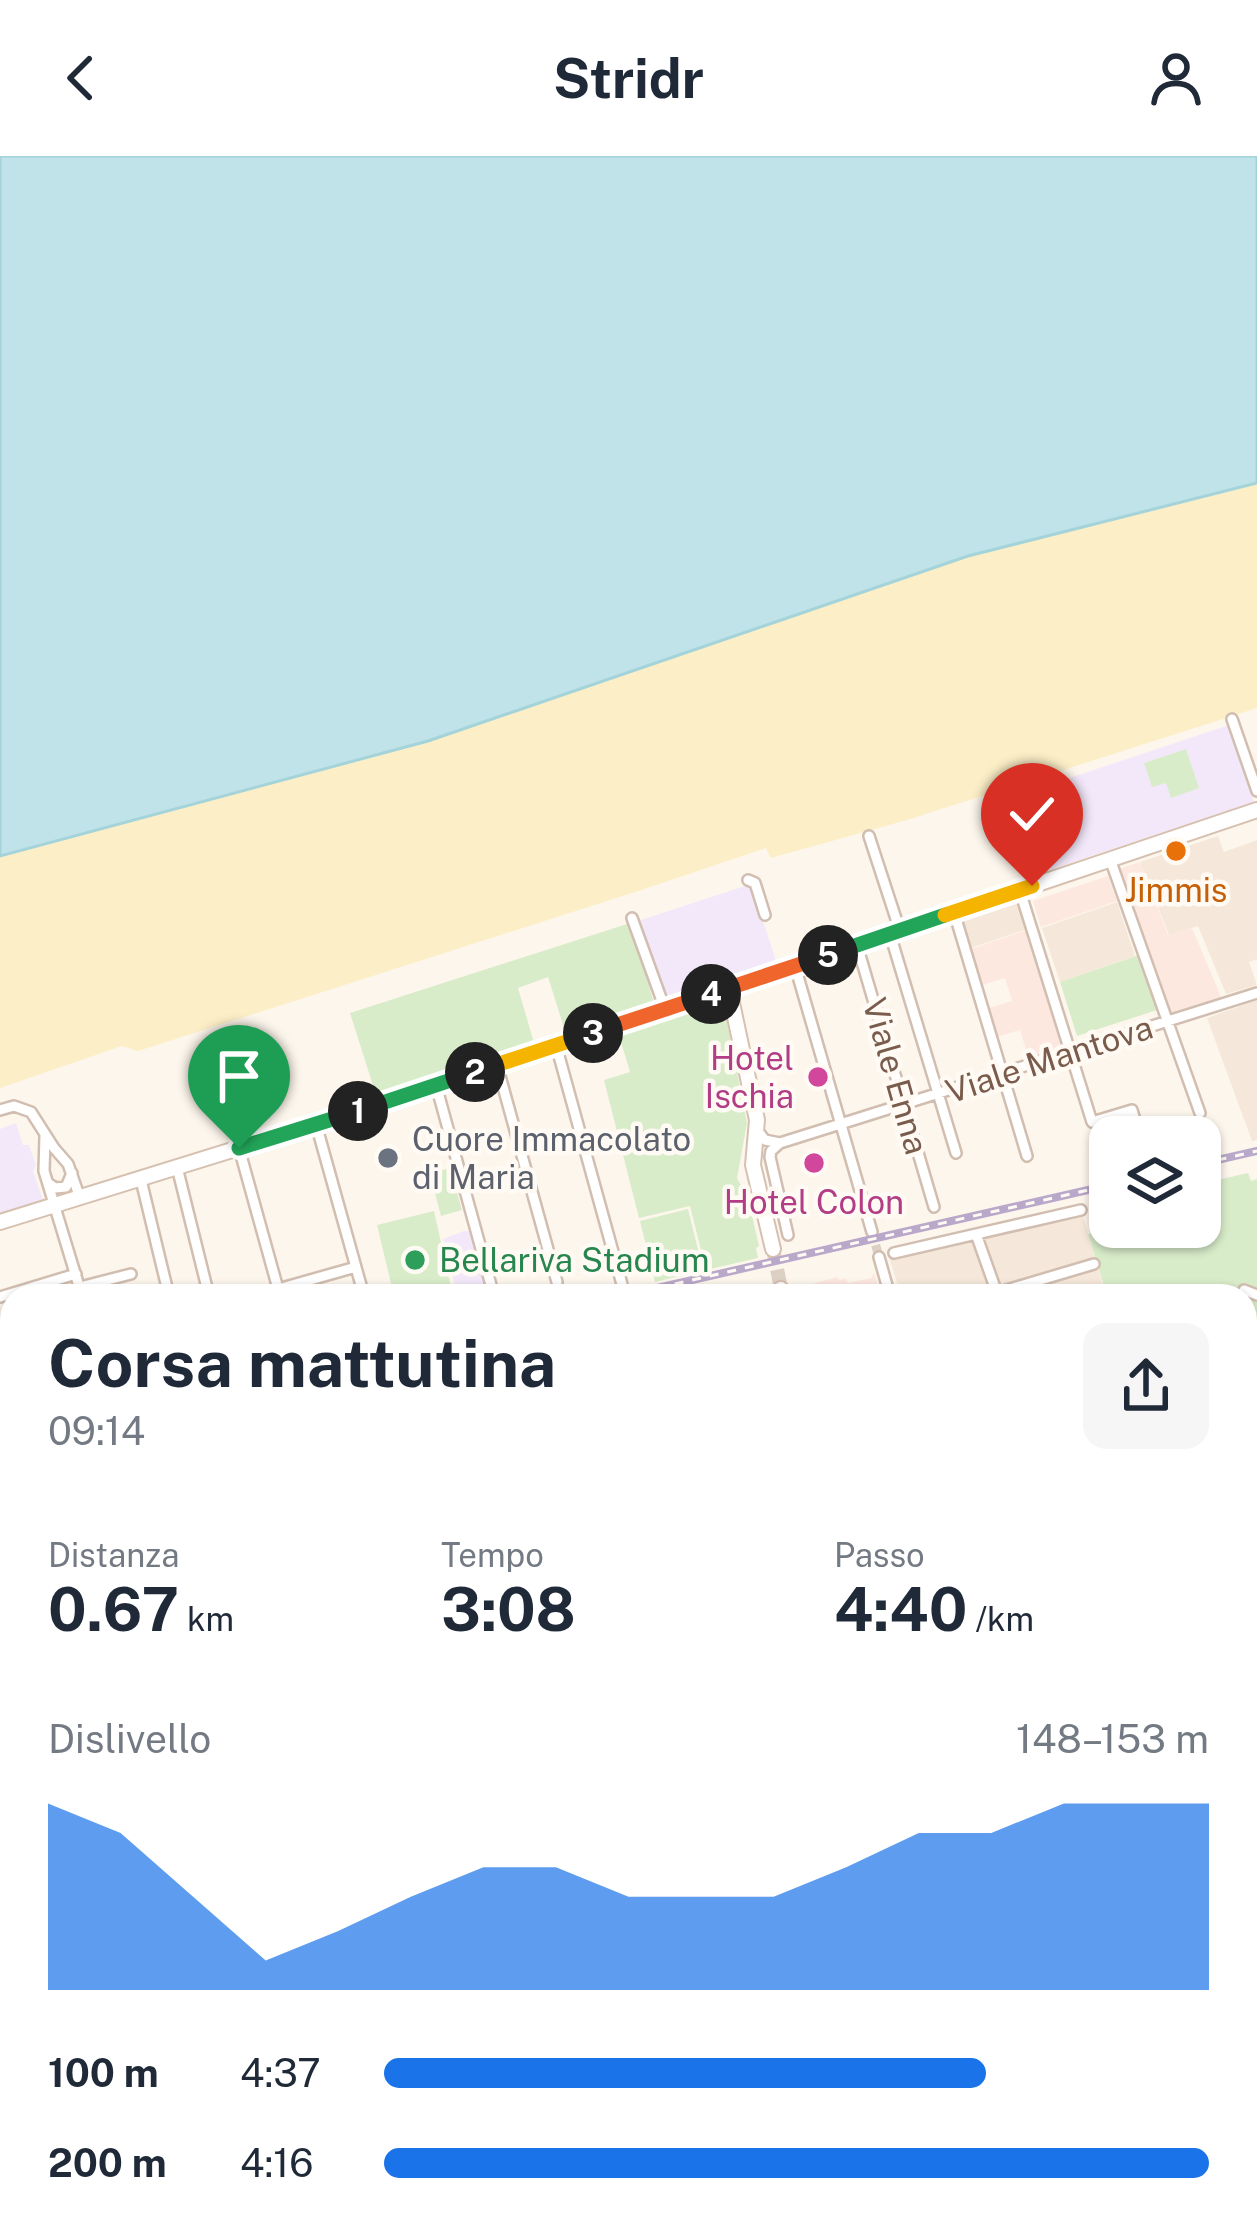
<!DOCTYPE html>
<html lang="it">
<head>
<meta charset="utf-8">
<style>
  body { margin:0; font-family:"Public Sans",sans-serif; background:#f6f6f7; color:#1f2937; height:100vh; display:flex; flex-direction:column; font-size:45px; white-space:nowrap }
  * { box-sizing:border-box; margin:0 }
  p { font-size:39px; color:#747a83 }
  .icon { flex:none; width:66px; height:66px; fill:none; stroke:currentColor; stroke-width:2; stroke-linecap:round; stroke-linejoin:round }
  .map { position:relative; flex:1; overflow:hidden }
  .panel { position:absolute; left:0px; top:1128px; width:1257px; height:951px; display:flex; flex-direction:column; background:#fff; border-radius:36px 36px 0 0; box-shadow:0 3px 9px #0004 }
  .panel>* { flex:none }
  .buttons { position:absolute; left:1089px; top:960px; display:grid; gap:24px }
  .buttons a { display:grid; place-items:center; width:132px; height:132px; border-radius:24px; background:#fff; box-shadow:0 3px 9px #0004; font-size:60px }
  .pin { position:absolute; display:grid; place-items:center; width:102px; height:102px; color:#fff; margin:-123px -51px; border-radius:50% 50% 50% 0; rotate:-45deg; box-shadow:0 0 12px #0007 }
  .pin .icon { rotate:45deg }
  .km { position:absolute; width:60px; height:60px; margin:-30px; border-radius:50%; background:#222; color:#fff; font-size:33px; line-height:60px; text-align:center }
  .round { display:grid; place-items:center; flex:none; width:126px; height:126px; border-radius:24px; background:#f6f6f7 }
  .headline { display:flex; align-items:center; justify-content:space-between; height:204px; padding:0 48px }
  h1 { font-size:66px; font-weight:700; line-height:90px }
  .figures { display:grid; grid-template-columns:repeat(3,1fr); gap:18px; height:204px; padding:12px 48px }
  .figures div { display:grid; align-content:center }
  .figures b { font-size:60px; font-weight:700 }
  .figures small { font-size:33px; font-weight:400 }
  .figures p { font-size:33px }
  .chart { height:336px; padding:24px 48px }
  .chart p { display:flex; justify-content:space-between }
  .chart svg { width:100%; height:216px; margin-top:12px; fill:#1a73e8; opacity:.7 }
  ul { padding:0 48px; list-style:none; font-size:39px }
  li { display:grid; grid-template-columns:192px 144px 1fr; align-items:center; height:90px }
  li i { height:30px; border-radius:15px; background:#1a73e8 }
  header { display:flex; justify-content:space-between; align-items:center; height:156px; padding:0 48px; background:#fff; font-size:54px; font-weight:700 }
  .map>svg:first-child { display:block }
  .residential { fill:#f5e8da }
  .commercial { fill:#fde8e0 }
  .education { fill:#f3e8fa }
  .green { fill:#d8ecc9 }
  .sand { fill:#fcefc7 }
  .water { fill:#bfe3e8; stroke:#a5d3da; stroke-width:3 }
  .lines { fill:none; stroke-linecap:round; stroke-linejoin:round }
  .street-tunnel { stroke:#dcd0c4; stroke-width:9; stroke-dasharray:9 4.5; stroke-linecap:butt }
  .secondary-tunnel { stroke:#dcd0c4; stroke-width:14; stroke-dasharray:14 7; stroke-linecap:butt }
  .street-casing { stroke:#d1beb0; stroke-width:14 }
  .secondary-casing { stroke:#d6c0b0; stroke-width:18 }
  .primary-casing { stroke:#dad1cd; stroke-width:20 }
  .street { stroke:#fff; stroke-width:9 }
  .secondary { stroke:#fff; stroke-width:14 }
  .primary { stroke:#fbd9a5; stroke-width:15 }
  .rail-casing { stroke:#b9a8c9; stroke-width:8 }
  .rail { stroke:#fffaf3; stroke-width:3; stroke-dasharray:9; stroke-linecap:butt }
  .split-1-casing { stroke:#fff; stroke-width:24 }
  .split-2-casing { stroke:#fff; stroke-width:24 }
  .split-3-casing { stroke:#fff; stroke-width:24 }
  .split-4-casing { stroke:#fff; stroke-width:24 }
  .split-5-casing { stroke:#fff; stroke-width:24 }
  .split-6-casing { stroke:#fff; stroke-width:24 }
  .split-7-casing { stroke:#fff; stroke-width:24 }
  .split-1 { stroke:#22a559; stroke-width:15 }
  .split-2 { stroke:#22a559; stroke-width:15 }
  .split-3 { stroke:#f5b400; stroke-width:15 }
  .split-4 { stroke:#f0652b; stroke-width:15 }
  .split-5 { stroke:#f0652b; stroke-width:15 }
  .split-6 { stroke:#22a559; stroke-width:15 }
  .split-7 { stroke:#f5b400; stroke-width:15 }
  .food-dot { fill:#e8710a; stroke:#fffaf3; stroke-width:4.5 }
  .hotel-dot { fill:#d1479c; stroke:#fffaf3; stroke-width:4.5 }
  .worship-dot { fill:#6b7280; stroke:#fffaf3; stroke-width:4.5 }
  .leisure-dot { fill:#2e9e5b; stroke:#fffaf3; stroke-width:4.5 }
  .labels { text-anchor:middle; stroke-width:9; stroke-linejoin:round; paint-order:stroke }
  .food-label { font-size:33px; fill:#c56008; stroke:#fffaf3 }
  .hotel-label { font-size:33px; fill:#b23c85; stroke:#fffaf3; text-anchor:end }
  .street-label { font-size:33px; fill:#7a5c4d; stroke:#fffaf3 }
  .worship-label { font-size:33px; fill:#5b616d; stroke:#fffaf3; text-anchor:start }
  .leisure-label { font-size:33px; fill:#27864d; stroke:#fffaf3; text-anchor:start }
</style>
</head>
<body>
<header><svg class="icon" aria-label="back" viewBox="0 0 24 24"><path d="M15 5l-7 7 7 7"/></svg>Stridr<svg class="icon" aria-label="person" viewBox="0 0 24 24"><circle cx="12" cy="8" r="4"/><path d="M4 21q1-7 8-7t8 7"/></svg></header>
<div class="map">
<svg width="1257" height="2078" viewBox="0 0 1257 2078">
  <rect width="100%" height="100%" fill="#fdf6ec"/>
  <path class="residential" d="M1218,680L1224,696L1257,684V803L1249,806L1257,829L1226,838L1198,770L1169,779L1140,706Z
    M1018,744L1027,773L971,792L962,762Z
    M1117,746L1135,800L1060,826L1042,772Z
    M1257,844V984L1252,985L1207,862Z
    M1082,1056L1095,1102L1002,1133L982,1079Z
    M974,1081L989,1134L970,1140H901L889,1101Z
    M1098,1112L1106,1140H1004Z"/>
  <path class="commercial" d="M1140,706L1168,779L1192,772L1221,841L1170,860L1119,713Z
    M1108,720L1117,745L1041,771L1033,745Z
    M1027,774L1062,893L1029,903L1020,874L997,881L989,852L1012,845L1005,822L982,829L971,793Z
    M874,1117L881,1140H797L796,1131L801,1135L809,1133L808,1129L837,1121L840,1124L846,1122L848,1127L871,1122Z
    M12,2009V2067H40L44,2078H0V2023Z"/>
  <path class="education" d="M1229,569L1254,646L1025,722L1000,645Z
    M751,728L777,808L667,848L638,765Z
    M16,967L23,989H29L36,1009L33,1015L44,1047L0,1061V973Z
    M464,1075H471L487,1135L458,1140L443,1083Z"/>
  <path class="green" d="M1186,593L1199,632L1171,642L1166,627L1152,631L1144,607Z
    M630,767L655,850L566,878L548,821L518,832L534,887L376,939L350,857Z
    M1139,799L1157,854L1077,880L1060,826Z
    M722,840L747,967L737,1022L748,1042L759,1090L756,1092L758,1102L706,1114L690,1050L639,1062L604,924L630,916L618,876Z
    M450,1012L462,1054L441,1060L430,1018Z
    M1248,1017L1251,1025L1257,1023V1414L1252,1402L1245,1405V1140H1107L1088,1078L1101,1074L1094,1050L1110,1049V1071H1200V1028Z
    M688,1053L703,1114L655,1126L640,1065Z
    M434,1055L453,1140H394L377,1069Z
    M12,1582V1717L0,1709V1585Z
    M1245,1694L1253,1720L1257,1719V1732L1254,1734L1257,1743V1819L1251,1800L1245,1801Z
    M611,2067H981L987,2078H615Z"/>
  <path class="sand" d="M1257,327V552L907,664L771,702L766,692L632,737L138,895L122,890L0,932V700L428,585L968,400Z"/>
  <path class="water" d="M0,0H1257V327L968,400L428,585L0,700Z"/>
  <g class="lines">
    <path class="street-tunnel" d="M872,1076L879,1101"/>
    <path class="secondary-tunnel" d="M773,1093L781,1133"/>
    <defs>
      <path id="street" d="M1232,563L1257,635
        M869,680L900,775
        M1110,703L1200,957
        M748,724L755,727L765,759
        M1020,735L1092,966L1132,954L1140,981
        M954,756L1027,1000
        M632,762L665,853
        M890,778L956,997
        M857,789L934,1051
        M795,810L872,1076
        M556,889L623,1132
        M497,909L557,1126
        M436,929L494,1140
        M0,954L14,950L31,956L54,992L68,1008L80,1042
        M316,968L364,1140
        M757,974L765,984L780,987L1257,837
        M45,980L44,1015L82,1140
        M780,987L771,995L770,1001L788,1079
        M239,992L280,1140
        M177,1011L209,1140
        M141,1024L169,1140
        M48,1027L55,1032L66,1031L72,1017
        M976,1078L998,1140
        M894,1097L1081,1054
        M879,1101L890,1140
        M80,1131L131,1118
        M278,1133L356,1111
        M1244,1134L1257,1139
        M986,1140L1094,1108
        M0,1141L76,1118
        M0,1208L12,1204
        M0,1273L12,1271
        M0,1306L12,1303
        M0,1319L12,1364
        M1245,1437L1257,1432
        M0,1482L12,1478
        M1245,1500L1257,1495
        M0,1550L12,1547
        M1245,1572L1257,1570
        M1245,1673L1257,1670
        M1245,1684L1257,1681
        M0,1756L12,1753
        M0,1829L12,1826
        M1245,1837L1257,1834
        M0,1888L12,1884
        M0,1952L12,1948
        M82,2067L86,2078
        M150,2067L154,2078
        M217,2067L221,2078
        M295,2067L299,2078
        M365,2067L370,2078
        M510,2067L514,2078
        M386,2078L415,2067"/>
      <path id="secondary" d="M729,833L757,964L753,1009L773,1093
        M0,1066L316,968L654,857L1257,654
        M781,1133L783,1140
        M1245,1590L1257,1587
        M1245,1604L1257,1600
        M1245,1938L1257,1958
        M0,2014L12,2000"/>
      <path id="primary" d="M1245,2007L1257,1997
        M1245,2018L1257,2013
        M1105,2078L1127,2067
        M1124,2078L1146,2067"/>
    </defs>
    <use href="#street" class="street-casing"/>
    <use href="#secondary" class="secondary-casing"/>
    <use href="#primary" class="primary-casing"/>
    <use href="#street" class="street"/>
    <use href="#secondary" class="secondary"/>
    <use href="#primary" class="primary"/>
    <defs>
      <path id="rail" d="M1200,1008L1257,995
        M622,1140L1110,1029
        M0,1288L12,1285"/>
    </defs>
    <use href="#rail" class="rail-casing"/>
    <use href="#rail" class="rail"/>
  </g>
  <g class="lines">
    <defs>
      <path id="split-1" d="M239,992L358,955"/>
      <path id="split-2" d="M358,955L475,916"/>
      <path id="split-3" d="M475,916L593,877"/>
      <path id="split-4" d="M593,877L711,838"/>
      <path id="split-5" d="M711,838L828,799"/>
      <path id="split-6" d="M828,799L945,759"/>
      <path id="split-7" d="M945,759L1032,730"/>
    </defs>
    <use href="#split-1" class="split-1-casing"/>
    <use href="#split-2" class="split-2-casing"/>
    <use href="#split-3" class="split-3-casing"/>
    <use href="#split-4" class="split-4-casing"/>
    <use href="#split-5" class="split-5-casing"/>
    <use href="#split-6" class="split-6-casing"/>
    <use href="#split-7" class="split-7-casing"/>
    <use href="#split-1" class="split-1"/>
    <use href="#split-2" class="split-2"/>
    <use href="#split-3" class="split-3"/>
    <use href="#split-4" class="split-4"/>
    <use href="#split-5" class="split-5"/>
    <use href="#split-6" class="split-6"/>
    <use href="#split-7" class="split-7"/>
  </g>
  <circle class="food-dot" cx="1176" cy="695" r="12"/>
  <g class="hotel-dot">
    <circle cx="818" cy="921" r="12"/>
    <circle cx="814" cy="1007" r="12"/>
  </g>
  <circle class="worship-dot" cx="388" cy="1002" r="12"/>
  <circle class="leisure-dot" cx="415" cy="1104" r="12"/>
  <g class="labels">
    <g class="food-label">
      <text x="1176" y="746">Jimmis</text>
    </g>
    <g class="hotel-label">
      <text x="794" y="914">Hotel<tspan x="794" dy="38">Ischia</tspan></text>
      <text x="814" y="1058" text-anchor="middle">Hotel Colon</text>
    </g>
    <g class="street-label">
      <text transform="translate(1049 903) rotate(-18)" y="12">Viale Mantova</text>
      <text transform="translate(896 920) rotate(74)" y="12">Viale Enna</text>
    </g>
    <g class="worship-label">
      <text x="412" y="995">Cuore Immacolato<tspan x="412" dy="38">di Maria</tspan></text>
    </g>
    <g class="leisure-label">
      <text x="439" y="1116">Bellariva Stadium</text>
    </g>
  </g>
</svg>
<div class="buttons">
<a><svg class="icon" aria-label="layers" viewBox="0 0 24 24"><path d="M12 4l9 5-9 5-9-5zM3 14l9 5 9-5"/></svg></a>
</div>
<div class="pin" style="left:239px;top:992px;background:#1e9e55"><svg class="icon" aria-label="arrive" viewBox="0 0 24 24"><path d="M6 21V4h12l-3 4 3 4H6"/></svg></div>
<div class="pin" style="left:1032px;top:730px;background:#d93025"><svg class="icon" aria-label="check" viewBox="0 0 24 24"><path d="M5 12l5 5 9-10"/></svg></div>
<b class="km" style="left:358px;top:955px">1</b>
<b class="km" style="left:475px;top:916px">2</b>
<b class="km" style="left:593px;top:877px">3</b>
<b class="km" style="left:711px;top:838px">4</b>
<b class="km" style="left:828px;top:799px">5</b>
<section class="panel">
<div class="headline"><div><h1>Corsa mattutina</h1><p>09:14</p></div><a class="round"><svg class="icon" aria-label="share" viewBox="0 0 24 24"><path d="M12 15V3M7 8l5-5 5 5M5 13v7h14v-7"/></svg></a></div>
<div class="figures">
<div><p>Distanza</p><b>0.67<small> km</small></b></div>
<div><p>Tempo</p><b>3:08</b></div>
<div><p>Passo</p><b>4:40<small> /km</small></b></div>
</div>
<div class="chart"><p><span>Dislivello</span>148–153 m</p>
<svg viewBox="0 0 160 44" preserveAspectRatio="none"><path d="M0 44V6L10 12L20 25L30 38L40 32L50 25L60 19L70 19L80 25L90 25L100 25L110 19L120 12L130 12L140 6L150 6L160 6V44z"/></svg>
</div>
<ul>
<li><b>100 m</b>4:37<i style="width:73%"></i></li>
<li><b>200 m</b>4:16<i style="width:100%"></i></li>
</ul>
</section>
</div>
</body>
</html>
